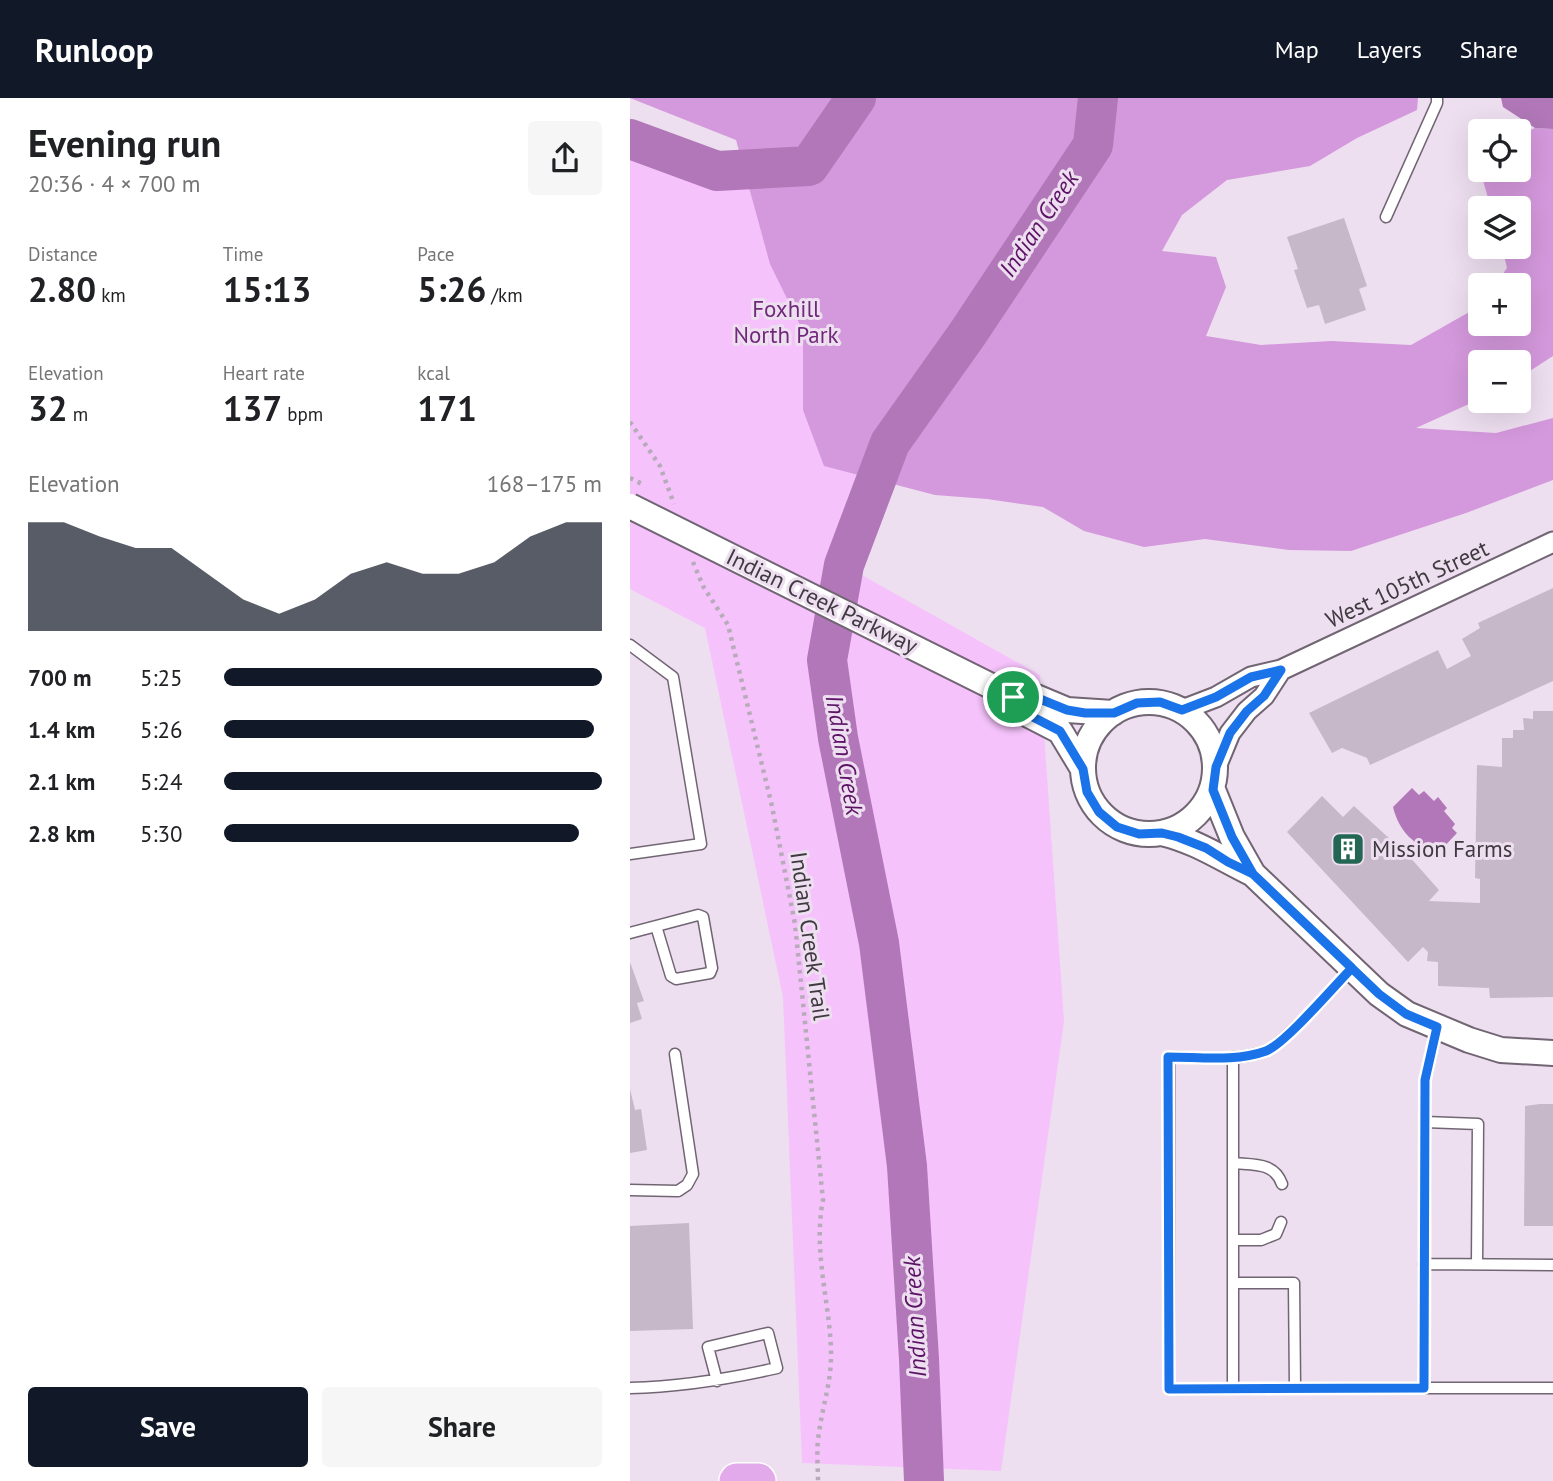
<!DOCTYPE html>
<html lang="en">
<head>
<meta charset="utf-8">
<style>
  body { margin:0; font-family:"PT Sans",sans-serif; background:#f6f6f6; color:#202124; height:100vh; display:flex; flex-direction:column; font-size:26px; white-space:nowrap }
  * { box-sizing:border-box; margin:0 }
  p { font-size:23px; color:#757577 }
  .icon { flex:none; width:38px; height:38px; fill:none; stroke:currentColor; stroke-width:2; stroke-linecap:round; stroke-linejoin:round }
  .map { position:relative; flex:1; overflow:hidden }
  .side { display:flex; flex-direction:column; background:#fff; width:630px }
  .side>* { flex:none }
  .tools { position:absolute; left:838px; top:21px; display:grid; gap:14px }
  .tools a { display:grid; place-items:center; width:63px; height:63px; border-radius:7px; background:#fff; box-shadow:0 7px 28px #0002; font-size:35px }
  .pin { position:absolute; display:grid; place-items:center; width:60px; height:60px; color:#fff; margin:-30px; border:4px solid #fff; border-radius:50%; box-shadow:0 2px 7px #0007 }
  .round { display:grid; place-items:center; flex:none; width:74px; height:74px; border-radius:7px; background:#f6f6f6 }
  .overview { display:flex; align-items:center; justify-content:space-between; height:119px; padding:0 28px }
  h1 { font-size:38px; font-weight:600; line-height:52px }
  .figures { display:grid; grid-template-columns:repeat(3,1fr); gap:10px; height:119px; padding:7px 28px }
  .figures div { display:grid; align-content:center }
  .figures b { font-size:35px; font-weight:600 }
  .figures small { font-size:19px; font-weight:400 }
  .figures p { font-size:19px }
  .chart { height:196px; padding:14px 28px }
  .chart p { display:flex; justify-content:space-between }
  .chart svg { width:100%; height:126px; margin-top:7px; fill:#111827; opacity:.7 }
  .button { display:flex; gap:14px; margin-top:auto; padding:14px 28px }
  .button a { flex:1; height:80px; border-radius:7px; background:#111827; color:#fff; font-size:28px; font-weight:600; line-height:80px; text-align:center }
  .button a+a { background:#f6f6f6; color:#202124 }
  ul { padding:0 28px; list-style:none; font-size:23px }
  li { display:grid; grid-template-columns:112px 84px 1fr; align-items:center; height:52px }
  li i { height:18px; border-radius:9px; background:#111827 }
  header { display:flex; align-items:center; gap:42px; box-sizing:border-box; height:98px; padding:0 35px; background:#111827; color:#fff }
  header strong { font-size:33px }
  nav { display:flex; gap:38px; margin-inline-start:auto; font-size:24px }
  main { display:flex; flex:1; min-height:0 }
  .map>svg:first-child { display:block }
  .green { fill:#f5c2fb }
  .forest { fill:#d498dc }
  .water { fill:#b177b8 }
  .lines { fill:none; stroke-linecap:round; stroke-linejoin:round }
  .river { stroke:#b177b8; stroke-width:40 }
  .building { fill:#c6b8c8 }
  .service-casing { stroke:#716573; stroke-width:13 }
  .minor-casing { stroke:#716573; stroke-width:23 }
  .tertiary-casing { stroke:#716573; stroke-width:28 }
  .motorway-casing { stroke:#fff; stroke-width:38 }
  .path { stroke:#b7abb9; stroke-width:4.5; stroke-dasharray:3.5 5; stroke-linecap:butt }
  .service { stroke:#fff; stroke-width:10 }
  .minor { stroke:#fff; stroke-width:19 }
  .tertiary { stroke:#fff; stroke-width:24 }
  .motorway { stroke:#e3aaeb; stroke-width:35 }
  .tertiary-bridge-casing { stroke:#716573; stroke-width:28; stroke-linecap:butt }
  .path-bridge { stroke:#b7abb9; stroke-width:4.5; stroke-dasharray:3.5 5; stroke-linecap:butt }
  .tertiary-bridge { stroke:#fff; stroke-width:24 }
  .route-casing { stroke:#fff; stroke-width:14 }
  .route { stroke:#1a73e8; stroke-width:9 }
  .labels { text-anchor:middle; stroke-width:6; stroke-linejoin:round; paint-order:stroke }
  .park-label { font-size:23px; fill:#70297a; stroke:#eedff0 }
  .street-label { font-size:23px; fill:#3f3a40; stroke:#eedff0 }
  .poi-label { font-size:23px; fill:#3f3a40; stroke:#eedff0; text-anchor:start }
  .water-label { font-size:24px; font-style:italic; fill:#5c1366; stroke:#eedff0 }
</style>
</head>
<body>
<header>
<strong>Runloop</strong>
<nav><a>Map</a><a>Layers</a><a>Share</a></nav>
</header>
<main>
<section class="side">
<div class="overview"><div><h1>Evening run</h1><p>20:36 · 4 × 700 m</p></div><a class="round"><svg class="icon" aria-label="share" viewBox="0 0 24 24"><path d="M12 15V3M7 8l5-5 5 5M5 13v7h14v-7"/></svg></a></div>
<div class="figures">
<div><p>Distance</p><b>2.80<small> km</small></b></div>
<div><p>Time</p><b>15:13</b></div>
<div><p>Pace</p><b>5:26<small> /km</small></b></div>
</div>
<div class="figures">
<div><p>Elevation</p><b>32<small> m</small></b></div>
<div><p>Heart rate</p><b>137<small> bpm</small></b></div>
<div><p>kcal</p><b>171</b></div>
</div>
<div class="chart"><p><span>Elevation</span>168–175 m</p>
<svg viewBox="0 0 160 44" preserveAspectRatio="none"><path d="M0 44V6L10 6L20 11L30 15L40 15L50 24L60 33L70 38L80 33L90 24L100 20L110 24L120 24L130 20L140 11L150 6L160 6V44z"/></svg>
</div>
<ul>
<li><b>700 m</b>5:25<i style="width:100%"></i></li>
<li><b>1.4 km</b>5:26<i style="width:98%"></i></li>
<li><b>2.1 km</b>5:24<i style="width:100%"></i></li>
<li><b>2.8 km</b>5:30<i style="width:94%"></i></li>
</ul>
<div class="button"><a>Save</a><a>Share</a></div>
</section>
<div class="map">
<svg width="923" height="1383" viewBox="0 0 923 1383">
  <rect width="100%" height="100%" fill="#eedff0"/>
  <path class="green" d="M0,41L87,73L179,68L260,345L214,467L410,577L434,923L371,1373L172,1365L153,899L75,530L0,491Z"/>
  <path class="forest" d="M0,0H788L787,12L727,40L680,68L597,82L552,117L532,153L586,159L596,189L576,238L631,247L701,243L781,247L850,208V226H889V187H865L877,170L872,149H889V110H861L852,79L857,72H889V37L905,30L923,31V258L889,280V264H850V301L786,330L866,335L923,320V382L836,415L721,453L659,452L575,441L514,449L454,433L413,409L357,401L305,397L194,368L173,312V233L140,166L106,42Z"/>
  <path class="water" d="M871,0H923V31L905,30L873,9Z
    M782,690L789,697L794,693L804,703L808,699L817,710L814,713L825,726L822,730L827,735L809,754C784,749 769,733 763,709Z"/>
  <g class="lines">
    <path class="river" d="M0,41L87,73L179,68L226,0
      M294,1383L289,1261L277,1068L249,845L208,640L197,562L214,467L260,345L338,235L463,47L468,0"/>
  </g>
  <path class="building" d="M714,120L737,188L729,191L736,212L695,226L689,207L677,210L664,172L668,171L657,139Z
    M923,490V583L740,667L737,660L712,650L702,655L679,615L808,552L817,571L841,558L832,541L850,530L848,525Z
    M903,613H923V899L860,900L859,890L808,888V864L797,863L798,854L793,849L778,864L657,734L692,698L713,719L724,708L761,742L757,746L772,762L778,757L809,792L799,803L850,805V781L845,780L847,667L872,669V640H883V632H894L893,620L903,621Z
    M0,864L14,903L7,905L12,921L0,925Z
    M0,991L5,1012L11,1011L17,1052L0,1055Z
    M910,1006H923V1128H894L895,1008Z
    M59,1125L63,1231L0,1233V1128Z"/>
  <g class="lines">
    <defs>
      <path id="service" d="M756,119L807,5V0
        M0,547L43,579L71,746L0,756
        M0,835L68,817L73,819L82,870L80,875L46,881L41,878L26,828
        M722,870C705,888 654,946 636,953C605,964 570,959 539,959V1291L794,1290
        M807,930L795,982L794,1290H923
        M795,1024L848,1026L847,1166
        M603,1065C624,1067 644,1064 652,1086
        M0,1092L48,1093L57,1087L63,1076L45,956
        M603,1142H631L646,1136L651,1124
        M794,1166L923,1167
        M603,1185H664L665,1290
        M0,1290C50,1289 98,1281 147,1270L138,1235L78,1249L87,1283
        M603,1290V959"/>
      <path id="minor" d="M552,612L586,599L621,579L651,572L923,444
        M586,669L600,635L617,613L634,598L651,572"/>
      <path id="tertiary" d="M383,599L399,617L430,633L453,671
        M383,599H406L437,612L483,615
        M453 670a66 66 0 1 1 132 0a66 66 0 1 1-132 0Z
        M583,692L602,739L623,776L749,896L777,916L839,942L871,952L923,955
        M532,735C566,743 592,761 623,776"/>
      <path id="motorway" d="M107,1383H128"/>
    </defs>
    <use href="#service" class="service-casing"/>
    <use href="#minor" class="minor-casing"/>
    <use href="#tertiary" class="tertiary-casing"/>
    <use href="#motorway" class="motorway-casing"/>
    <path class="path" d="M0,324L30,368L44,406
      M63,464L73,488L98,527L142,708L165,826L193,1102C183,1152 199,1201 201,1251C202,1284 193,1304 189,1335C186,1351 188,1367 188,1383"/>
    <use href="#service" class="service"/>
    <use href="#minor" class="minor"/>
    <use href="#tertiary" class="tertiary"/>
    <use href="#motorway" class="motorway"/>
    <defs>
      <path id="tertiary-bridge" d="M0,408L383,599"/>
    </defs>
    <use href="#tertiary-bridge" class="tertiary-bridge-casing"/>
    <path class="path-bridge" d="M0,380L12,386"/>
    <use href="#tertiary-bridge" class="tertiary-bridge"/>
  </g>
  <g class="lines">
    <defs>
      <path id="route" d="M383,599L399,617L430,633L453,671L457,694L469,714L487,729L509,736L532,735L548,739L576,750L598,764L623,776L722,870C705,887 655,946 636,953C606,964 570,959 538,959L539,1291L794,1290L795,982L807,929L776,916L749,896L623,776L602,739L583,692L586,669L600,635L617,613L634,598L651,572L621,579L586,599L552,612L530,604L507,605L484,615H455L437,612L405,599H383"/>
    </defs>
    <use href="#route" class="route-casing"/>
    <use href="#route" class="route"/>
  </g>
  <defs>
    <symbol id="building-square" viewBox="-11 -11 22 22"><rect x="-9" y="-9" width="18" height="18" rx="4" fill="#246654" stroke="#eedff0"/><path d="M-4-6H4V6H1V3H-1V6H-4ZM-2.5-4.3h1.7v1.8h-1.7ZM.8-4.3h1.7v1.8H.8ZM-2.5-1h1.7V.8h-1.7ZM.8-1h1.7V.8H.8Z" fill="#fff"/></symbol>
  </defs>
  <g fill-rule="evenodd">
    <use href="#building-square" x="699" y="732" width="38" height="38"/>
  </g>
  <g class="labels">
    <g class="park-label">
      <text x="156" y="219">Foxhill<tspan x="156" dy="26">North Park</tspan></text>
    </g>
    <g class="street-label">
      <text transform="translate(777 486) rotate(-25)" y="8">West 105th Street</text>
      <text transform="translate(192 503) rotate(26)" y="8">Indian Creek Parkway</text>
      <text transform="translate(180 838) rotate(82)" y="8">Indian Creek Trail</text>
    </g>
    <g class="poi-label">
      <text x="742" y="759">Mission Farms</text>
    </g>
    <g class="water-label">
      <text transform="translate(409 126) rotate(-56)" y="8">Indian Creek</text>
      <text transform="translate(214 657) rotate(80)" y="8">Indian Creek</text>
      <text transform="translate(285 1219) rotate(-93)" y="8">Indian Creek</text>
    </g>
  </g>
</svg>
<div class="tools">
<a><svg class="icon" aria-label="locate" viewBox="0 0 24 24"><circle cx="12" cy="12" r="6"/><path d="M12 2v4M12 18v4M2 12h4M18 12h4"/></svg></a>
<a><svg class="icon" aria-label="layers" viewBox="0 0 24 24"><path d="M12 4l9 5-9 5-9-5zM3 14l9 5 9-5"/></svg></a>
<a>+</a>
<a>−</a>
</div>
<div class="pin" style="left:383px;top:599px;background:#1e9e55"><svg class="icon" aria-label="arrive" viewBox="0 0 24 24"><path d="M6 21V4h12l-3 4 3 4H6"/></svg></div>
</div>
</main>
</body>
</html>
